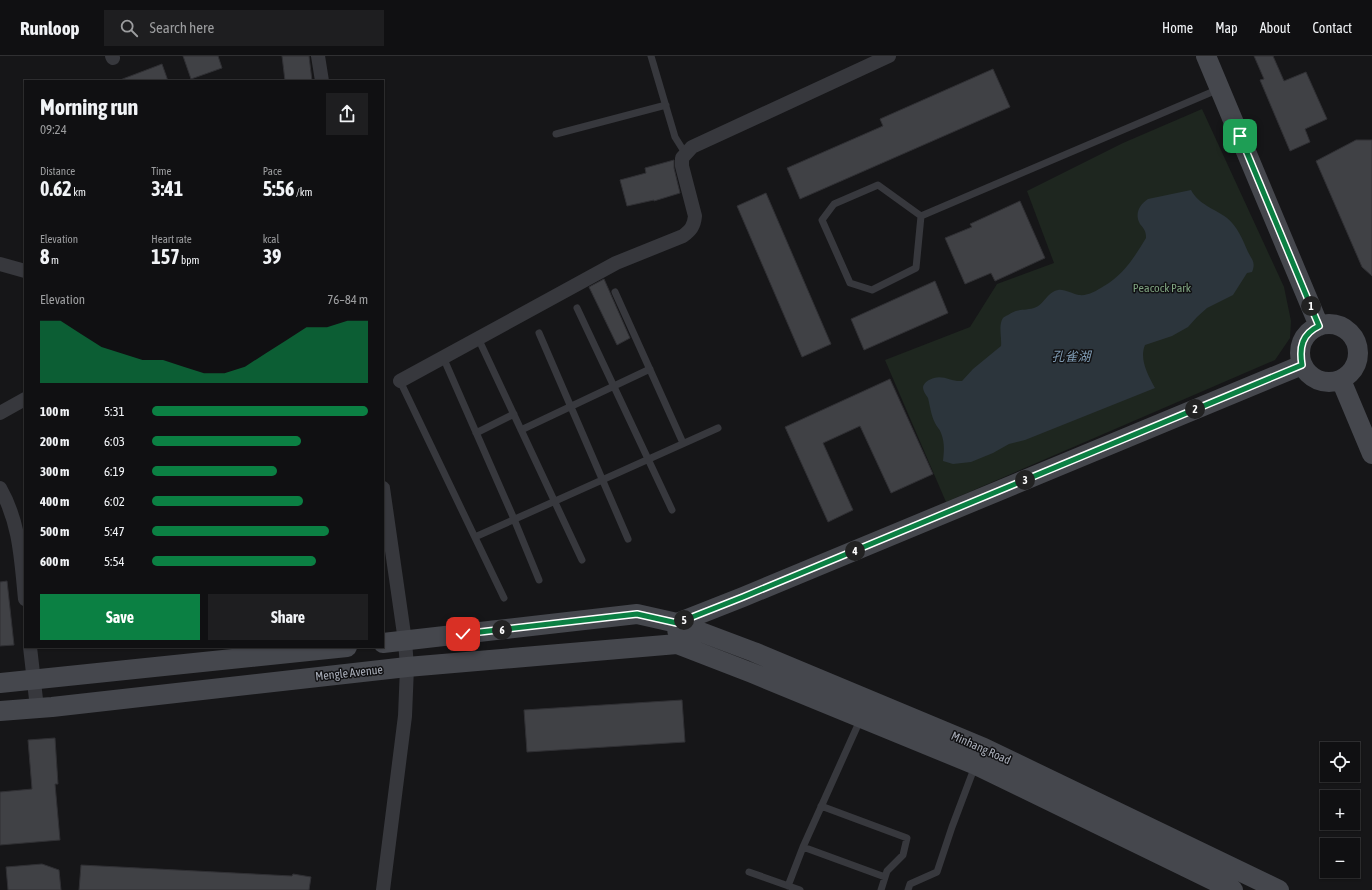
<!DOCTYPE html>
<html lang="en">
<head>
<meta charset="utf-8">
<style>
  body { margin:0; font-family:"Asap Condensed","Noto Sans SC",sans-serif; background:#1e1e20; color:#f1f3f6; height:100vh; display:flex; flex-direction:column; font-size:15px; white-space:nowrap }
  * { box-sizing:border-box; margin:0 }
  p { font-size:13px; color:#9c9d9f }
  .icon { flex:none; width:22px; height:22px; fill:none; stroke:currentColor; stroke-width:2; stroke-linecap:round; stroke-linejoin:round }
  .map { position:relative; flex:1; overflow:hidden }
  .sheet { position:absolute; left:24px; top:24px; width:360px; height:568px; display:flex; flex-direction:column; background:#101012; border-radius:0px; box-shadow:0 1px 3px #0004,0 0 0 1px #303032 }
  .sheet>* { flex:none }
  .buttons { position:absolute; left:1320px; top:686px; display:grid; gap:8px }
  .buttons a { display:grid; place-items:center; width:40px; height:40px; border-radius:0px; background:#101012; box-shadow:0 1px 3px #0004,0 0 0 1px #303032; font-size:20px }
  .pin { position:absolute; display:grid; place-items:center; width:34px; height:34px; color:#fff; margin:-17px; border-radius:8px; box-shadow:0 2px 6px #0006 }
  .km { position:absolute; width:20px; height:20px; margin:-10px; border-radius:50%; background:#222; color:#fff; font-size:11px; line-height:20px; text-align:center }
  .round { display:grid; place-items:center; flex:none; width:42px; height:42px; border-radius:0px; background:#1e1e20 }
  .overview { display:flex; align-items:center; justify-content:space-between; height:68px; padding:0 16px }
  h1 { font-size:22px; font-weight:700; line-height:30px }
  .figures { display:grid; grid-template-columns:repeat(3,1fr); gap:6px; height:68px; padding:4px 16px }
  .figures div { display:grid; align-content:center }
  .figures b { font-size:20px; font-weight:700 }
  .figures small { font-size:11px; font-weight:400 }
  .figures p { font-size:11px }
  .chart { height:112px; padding:8px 16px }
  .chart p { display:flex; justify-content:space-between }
  .chart svg { width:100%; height:72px; margin-top:4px; fill:#0b8043; opacity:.7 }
  .button { display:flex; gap:8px; margin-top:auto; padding:8px 16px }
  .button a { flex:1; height:46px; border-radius:0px; background:#0b8043; color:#fff; font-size:16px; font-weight:700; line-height:46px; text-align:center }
  .button a+a { background:#1e1e20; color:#f1f3f6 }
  ul { padding:0 16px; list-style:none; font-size:13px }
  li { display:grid; grid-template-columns:64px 48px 1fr; align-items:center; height:30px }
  li i { height:10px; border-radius:5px; background:#0b8043 }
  header { display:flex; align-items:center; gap:24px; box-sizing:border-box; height:56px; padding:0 20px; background:#101012; border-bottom:1px solid #303032 }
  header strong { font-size:19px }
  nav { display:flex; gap:22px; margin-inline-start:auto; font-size:14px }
  .search { width:280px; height:36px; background:#1e1e20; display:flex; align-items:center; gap:10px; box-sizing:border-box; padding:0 14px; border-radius:0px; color:#9c9d9f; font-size:15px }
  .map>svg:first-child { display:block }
  .green { fill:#1e261f }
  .water { fill:#2c353c }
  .building { fill:#404145; stroke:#303034 }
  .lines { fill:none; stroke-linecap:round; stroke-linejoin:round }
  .lane { stroke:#37383d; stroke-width:7 }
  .street { stroke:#37383d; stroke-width:14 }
  .secondary { stroke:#45474d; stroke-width:20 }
  .route-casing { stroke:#fff; stroke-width:8 }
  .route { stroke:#0b8043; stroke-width:5 }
  .labels { text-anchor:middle; stroke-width:3; stroke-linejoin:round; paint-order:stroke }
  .park-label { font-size:12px; fill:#7fa381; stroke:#111113 }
  .street-label { font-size:12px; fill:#a8adb8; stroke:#111113 }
  .water-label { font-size:13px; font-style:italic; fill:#7f9bb3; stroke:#111113 }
</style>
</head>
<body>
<header>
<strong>Runloop</strong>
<div class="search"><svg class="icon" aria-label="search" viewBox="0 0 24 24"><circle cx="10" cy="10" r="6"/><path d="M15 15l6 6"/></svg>Search here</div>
<nav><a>Home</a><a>Map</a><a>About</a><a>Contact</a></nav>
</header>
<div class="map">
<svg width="1372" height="834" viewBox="0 0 1372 834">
  <rect width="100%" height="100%" fill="#161618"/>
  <path class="green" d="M1202,53L1284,231L1291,265L1290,282L1275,304L946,446L885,304L970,271L997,228L1054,207L1027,135L1123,87Z"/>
  <path class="water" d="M1191,134C1198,148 1215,153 1227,162C1237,170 1243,184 1248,196C1252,204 1256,206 1252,216L1247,217L1233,239L1207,252L1197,261L1188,271L1172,280L1145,289C1139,303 1148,319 1155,332L1025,384L1009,388L993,397L971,406L953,408L943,405C944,395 945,387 941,377C940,373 936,370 935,367C931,359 930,350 928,342C926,339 923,335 923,331C924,326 930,323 934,322C944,319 952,326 962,325L973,313L1001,290C1002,282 998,269 1003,262C1003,262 1007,259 1008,259C1019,252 1023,255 1034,252C1044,249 1047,236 1058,234C1065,233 1072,238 1079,239C1088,240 1096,235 1104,230C1123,219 1134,202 1146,182C1146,175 1144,173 1140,168C1134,158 1140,148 1148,143Z"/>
  <path class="building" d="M183,0H218L222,12L191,23Z
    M282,0H309L312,25H285Z
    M1254,0H1273L1284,25L1306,16L1327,63L1305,73L1310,86L1290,95L1260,24L1264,23Z
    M162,8L168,25H121L120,24Z
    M993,13L1010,51L800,143L787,112L883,70L880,63Z
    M1356,84H1372V220L1362,211L1316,105Z
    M674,104V112L680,137L654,145V144L627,150L620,124L646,117L645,112Z
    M766,137L831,288L802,301L737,150Z
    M1020,145L1045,202L995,225L991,217L965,228L945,182L972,171L970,168Z
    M604,223L630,282L617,289L589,231Z
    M935,225L948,257L864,294L851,263Z
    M890,323L933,418L891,437L860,370L823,387L853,454L828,466L785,371Z
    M7,525L14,589L0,590V526Z
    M682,644L685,686L527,696L524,654Z
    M55,682L58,728H55L60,784L0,789V736L32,733L28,684Z
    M42,808L59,814L61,834H8L6,811Z
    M81,809L292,820L293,818L311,821L309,834H79Z"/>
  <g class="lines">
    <path class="lane" d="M651,0L675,81L685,97
      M556,78L666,49
      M878,129L921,160L916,212L872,234L850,227L822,164L834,148Z
      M921,160L1219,33
      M615,236L683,387
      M577,252L672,454
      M539,277L628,483
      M478,282L582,504
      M443,301L514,463L539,524
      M400,325L504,542
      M521,374L650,313
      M476,377L514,358
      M475,481L718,372
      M821,750L907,782L903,799L887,815L881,834
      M803,791L885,821
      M749,816L800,834
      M788,830L803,791L861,662
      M908,834L910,828L937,816L952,771L975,710"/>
    <path class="street" d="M112,0L113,2
      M318,0L322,25
      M0,208L25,215
      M400,325L616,207L683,180C691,174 694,170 695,160L682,110V102L692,91L889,0
      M0,357L25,343
      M0,432C20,467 21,504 25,543
      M383,432L405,585L407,611L405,660L383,834
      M30,591L37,652"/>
    <path class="secondary" d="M1206,0L1319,270
      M1300 297a29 29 0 1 1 58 0a29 29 0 1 1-58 0Z
      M1341,324L1372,398
      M677,574V567L743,541L1302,309
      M383,587L637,558L677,567L754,596L984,692L1279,834
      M0,627L347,591
      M0,655L52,651L407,611L677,588L752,617L976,709L1233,834"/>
  </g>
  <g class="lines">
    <defs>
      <path id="route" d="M463,578L637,558L677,567L743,541L1302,309C1299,291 1302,278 1319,270L1240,80"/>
    </defs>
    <use href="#route" class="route-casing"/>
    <use href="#route" class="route"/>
  </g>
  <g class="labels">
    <g class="park-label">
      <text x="1162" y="236">Peacock Park</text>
    </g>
    <g class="street-label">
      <text transform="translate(349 617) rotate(-6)" y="4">Mengle Avenue</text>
      <text transform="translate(981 692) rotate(24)" y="4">Minhang Road</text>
    </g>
    <g class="water-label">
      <text x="1071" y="305">孔雀湖</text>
    </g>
  </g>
</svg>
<div class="buttons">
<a><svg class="icon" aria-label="locate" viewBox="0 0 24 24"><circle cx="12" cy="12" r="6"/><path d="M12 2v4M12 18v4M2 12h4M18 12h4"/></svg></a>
<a>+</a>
<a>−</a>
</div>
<div class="pin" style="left:1240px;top:80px;background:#1e9e55"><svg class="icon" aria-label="arrive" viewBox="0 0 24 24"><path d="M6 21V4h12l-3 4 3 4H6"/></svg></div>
<div class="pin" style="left:463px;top:578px;background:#d93025"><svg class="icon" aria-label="check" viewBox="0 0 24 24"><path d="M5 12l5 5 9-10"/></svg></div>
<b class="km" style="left:1311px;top:250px">1</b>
<b class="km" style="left:1195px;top:353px">2</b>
<b class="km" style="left:1025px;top:424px">3</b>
<b class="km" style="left:855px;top:495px">4</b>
<b class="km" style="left:684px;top:564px">5</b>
<b class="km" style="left:502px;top:574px">6</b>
<section class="sheet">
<div class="overview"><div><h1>Morning run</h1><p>09:24</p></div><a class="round"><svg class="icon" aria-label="share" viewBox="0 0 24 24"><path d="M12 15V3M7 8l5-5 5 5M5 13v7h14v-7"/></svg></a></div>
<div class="figures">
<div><p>Distance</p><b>0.62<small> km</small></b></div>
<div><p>Time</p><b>3:41</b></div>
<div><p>Pace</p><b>5:56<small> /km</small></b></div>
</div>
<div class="figures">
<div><p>Elevation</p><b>8<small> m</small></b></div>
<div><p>Heart rate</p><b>157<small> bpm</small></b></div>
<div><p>kcal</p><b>39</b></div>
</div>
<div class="chart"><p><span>Elevation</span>76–84 m</p>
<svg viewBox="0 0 160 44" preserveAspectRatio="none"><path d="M0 44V6L10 6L20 14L30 22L40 26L50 30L60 30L70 34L80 38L90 38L100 34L110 26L120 18L130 10L140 10L150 6L160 6V44z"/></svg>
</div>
<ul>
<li><b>100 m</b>5:31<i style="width:100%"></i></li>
<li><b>200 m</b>6:03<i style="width:69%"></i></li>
<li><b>300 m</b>6:19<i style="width:58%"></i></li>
<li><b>400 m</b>6:02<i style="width:70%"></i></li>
<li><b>500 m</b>5:47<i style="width:82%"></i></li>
<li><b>600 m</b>5:54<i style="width:76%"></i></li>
</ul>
<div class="button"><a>Save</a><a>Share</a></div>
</section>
</div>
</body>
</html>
